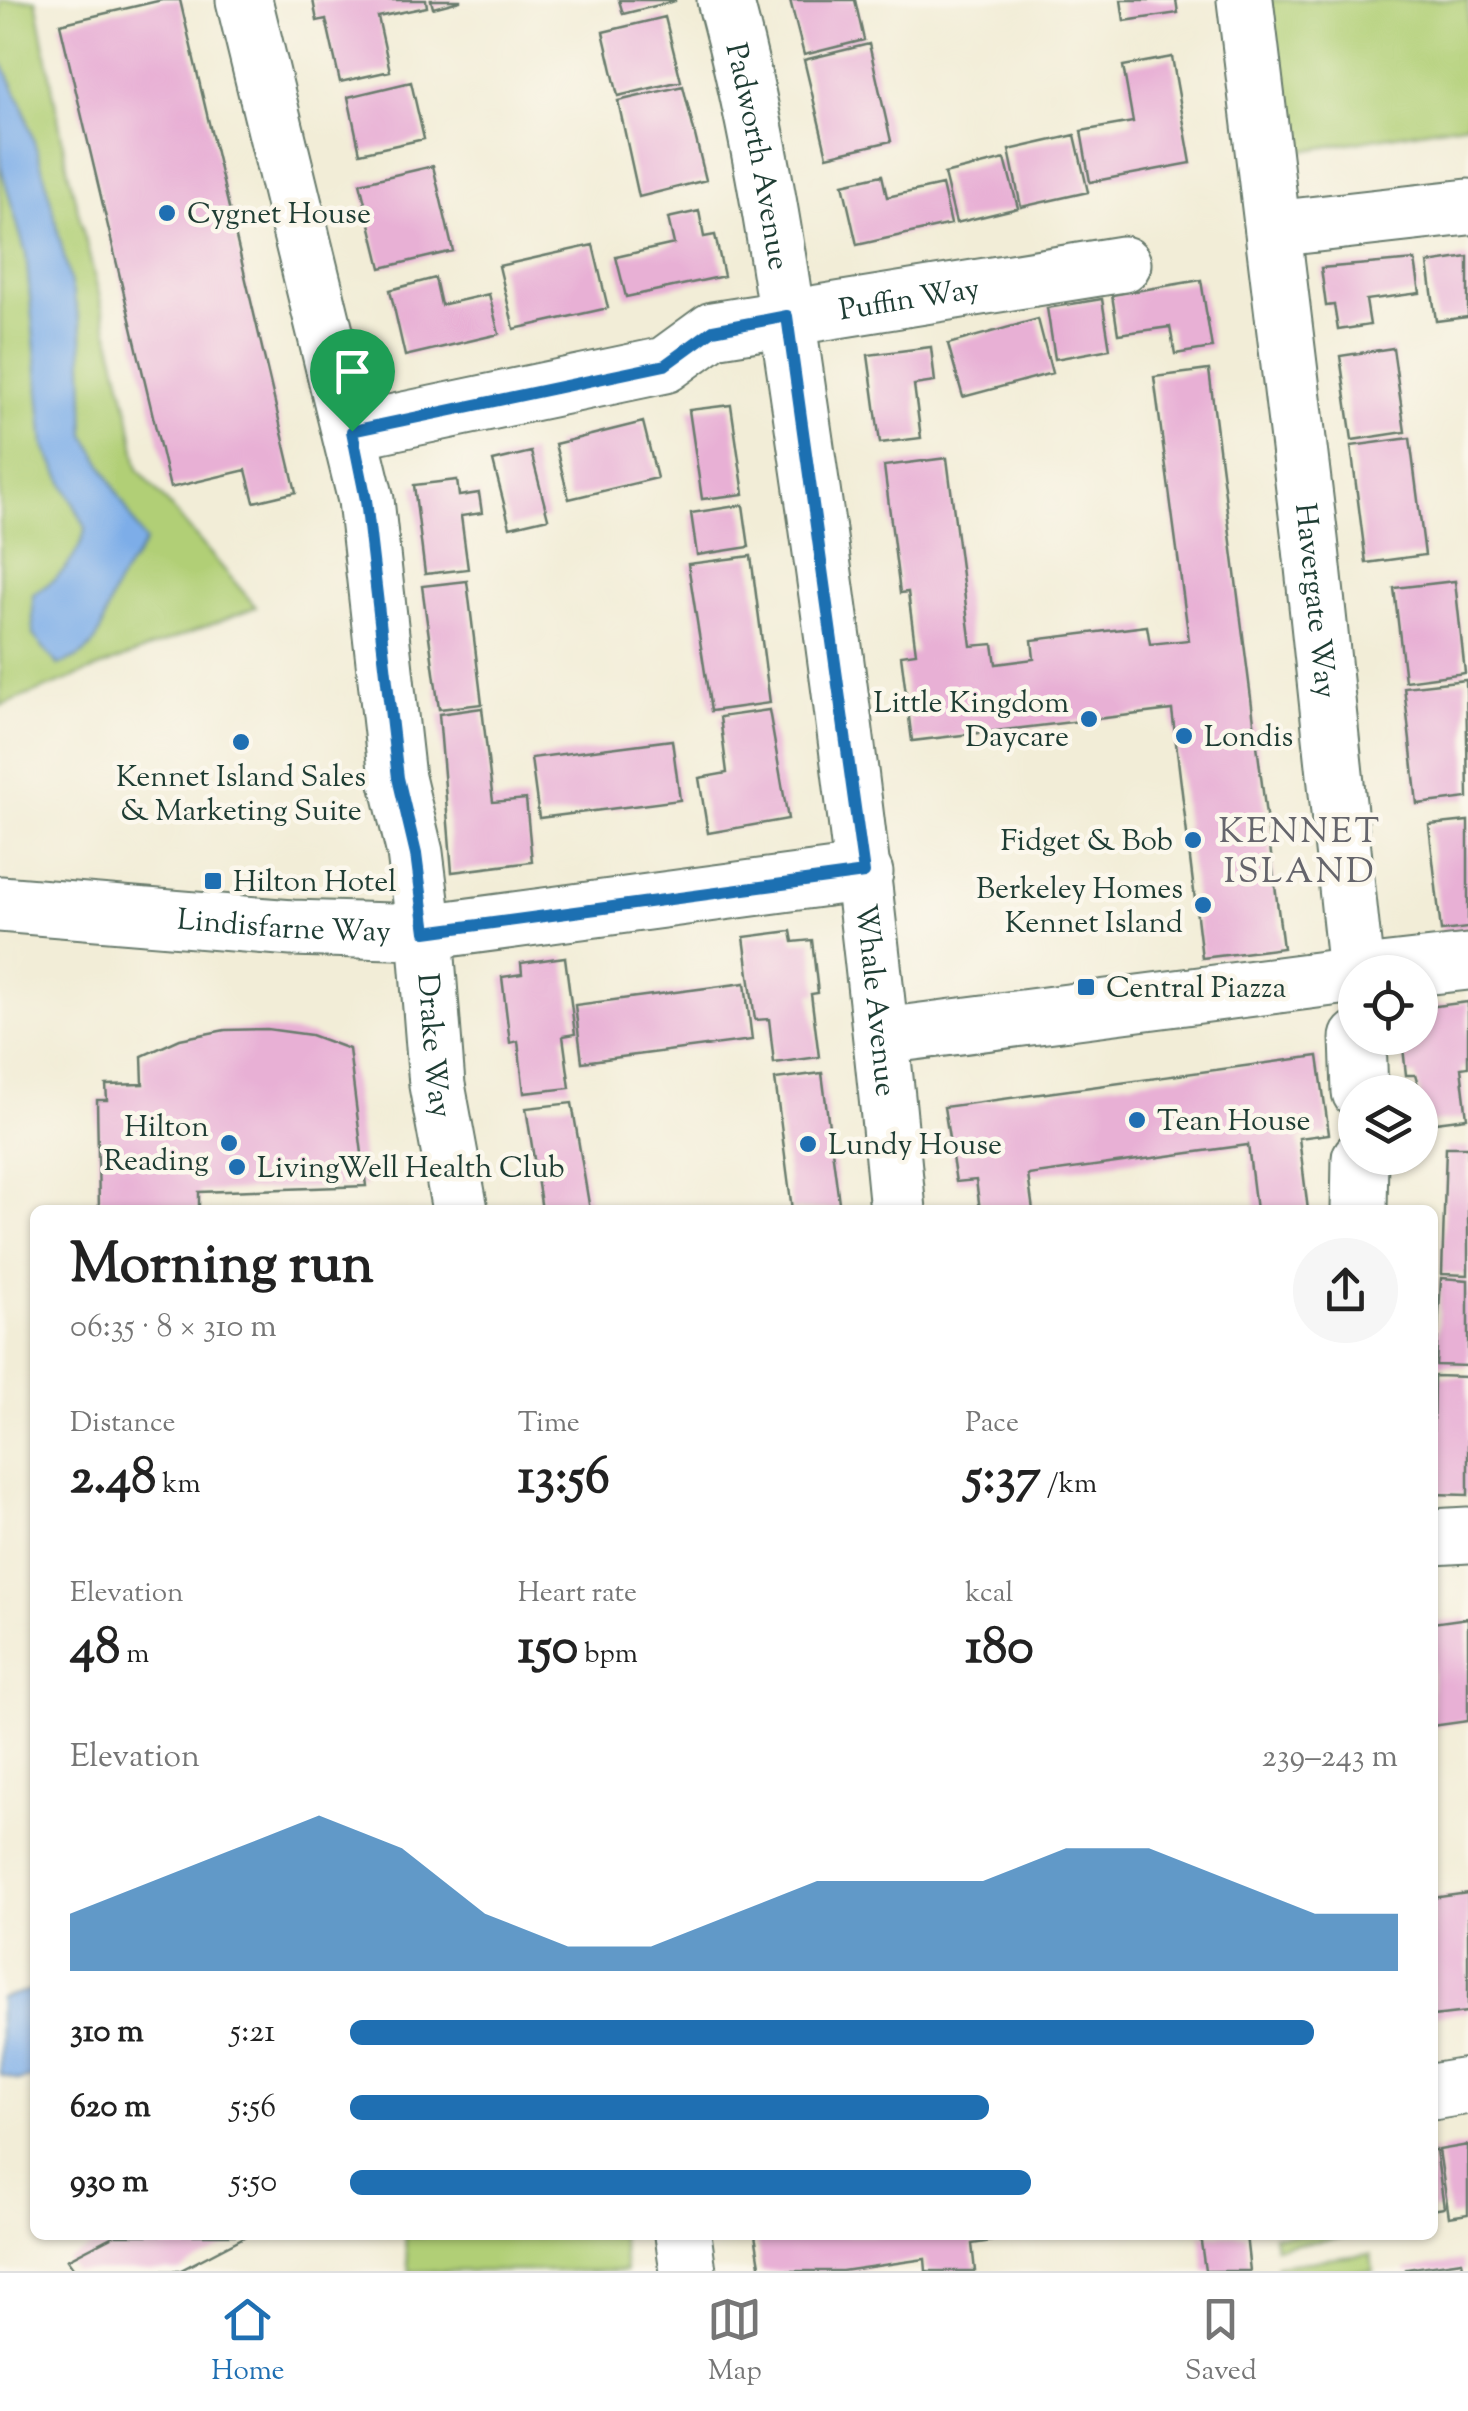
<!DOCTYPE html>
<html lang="en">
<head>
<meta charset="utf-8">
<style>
  body { margin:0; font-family:"Sorts Mill Goudy",serif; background:#f6f6f6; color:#222; height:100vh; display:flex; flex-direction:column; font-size:38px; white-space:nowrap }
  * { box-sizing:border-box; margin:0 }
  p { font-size:32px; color:#767676 }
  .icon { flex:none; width:55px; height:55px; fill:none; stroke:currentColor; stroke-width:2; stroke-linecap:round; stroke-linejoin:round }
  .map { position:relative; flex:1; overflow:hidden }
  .sheet { position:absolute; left:30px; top:1205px; width:1408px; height:1035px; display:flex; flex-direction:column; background:#fff; border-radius:15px; box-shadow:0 2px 8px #0004 }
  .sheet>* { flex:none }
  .tools { position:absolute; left:1338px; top:955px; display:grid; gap:20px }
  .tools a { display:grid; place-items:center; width:100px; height:100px; border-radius:50%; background:#fff; box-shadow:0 2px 8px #0004; font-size:50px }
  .pin { position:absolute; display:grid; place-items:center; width:85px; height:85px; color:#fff; margin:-102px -42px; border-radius:50% 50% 50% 0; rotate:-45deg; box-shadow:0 0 10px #0007 }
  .pin .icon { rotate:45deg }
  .round { display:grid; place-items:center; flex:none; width:105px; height:105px; border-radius:52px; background:#f6f6f6 }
  .summary { display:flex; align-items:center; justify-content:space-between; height:170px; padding:0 40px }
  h1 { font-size:55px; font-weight:700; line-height:75px }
  .stats { display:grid; grid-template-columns:repeat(3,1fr); gap:15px; height:170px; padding:10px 40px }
  .stats div { display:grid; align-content:center }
  .stats b { font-size:50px; font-weight:700 }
  .stats small { font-size:28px; font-weight:400 }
  .stats p { font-size:28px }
  .chart { height:280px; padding:20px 40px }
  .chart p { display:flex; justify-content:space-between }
  .chart svg { width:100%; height:180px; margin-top:10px; fill:#1f6fb2; opacity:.7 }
  ul { padding:0 40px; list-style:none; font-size:32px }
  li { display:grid; grid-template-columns:160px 120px 1fr; align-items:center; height:75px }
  li i { height:25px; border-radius:12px; background:#1f6fb2 }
  .menu { display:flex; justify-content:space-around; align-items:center; height:140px; border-top:2px solid #e0e0e0; background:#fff; font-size:28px; color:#767676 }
  .menu a { display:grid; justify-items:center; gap:5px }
  .menu .on { color:#1f6fb2 }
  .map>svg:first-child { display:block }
  .green { fill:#b1cf76; stroke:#688655; stroke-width:2.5 }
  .water { fill:#7dade8; stroke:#4e758e; stroke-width:2.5 }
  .building { fill:#e8b0d5 }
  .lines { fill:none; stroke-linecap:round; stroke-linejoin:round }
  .minor-casing { stroke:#697b6d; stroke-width:59 }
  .minor { stroke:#fff; stroke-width:55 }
  .route-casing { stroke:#fff; stroke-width:20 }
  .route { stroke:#1f6fb2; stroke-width:12 }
  .poi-dot { fill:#1f6fb2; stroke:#fbf7ec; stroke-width:4 }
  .labels { text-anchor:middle; stroke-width:9; stroke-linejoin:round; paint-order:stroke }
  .street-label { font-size:30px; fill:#1f3d34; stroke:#fbf7ec }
  .poi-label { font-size:30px; fill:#1f3d34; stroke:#fbf7ec; text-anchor:start }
  .quarter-label { font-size:35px; letter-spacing:2.5px; fill:#65656c; stroke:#fbf7ec }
</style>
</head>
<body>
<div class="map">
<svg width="1468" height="2271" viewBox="0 0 1468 2271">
  <rect width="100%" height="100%" fill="#fbf7ec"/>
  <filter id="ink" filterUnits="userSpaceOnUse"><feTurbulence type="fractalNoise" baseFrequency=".01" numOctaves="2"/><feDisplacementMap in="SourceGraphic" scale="20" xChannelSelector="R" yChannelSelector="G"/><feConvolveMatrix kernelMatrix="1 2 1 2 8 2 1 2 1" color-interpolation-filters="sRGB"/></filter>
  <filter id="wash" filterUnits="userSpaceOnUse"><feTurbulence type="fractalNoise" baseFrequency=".0048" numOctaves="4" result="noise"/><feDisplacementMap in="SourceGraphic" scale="40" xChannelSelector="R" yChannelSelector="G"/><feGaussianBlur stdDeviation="2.25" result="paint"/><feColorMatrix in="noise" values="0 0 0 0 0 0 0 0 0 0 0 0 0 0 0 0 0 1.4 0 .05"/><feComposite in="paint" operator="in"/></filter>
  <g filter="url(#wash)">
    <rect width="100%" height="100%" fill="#f2edd7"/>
    <path class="green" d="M0,0H36L68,171L129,414L138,469L256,607L0,706Z
      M1267,0H1468V123L1283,154Z
      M404,2235H621L625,2271H409Z
      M1273,2235H1361L1275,2247Z
      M1371,2254L1373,2271H1277L1276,2265Z"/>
    <path class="water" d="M0,58L23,106L45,177L82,331L85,434L145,542C137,558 122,573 115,589C98,627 106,651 58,665L33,635V594C61,578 77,560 86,528L44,445L26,254L0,164Z
      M35,1989V2077L18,2081L0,2074V1998Z"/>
    <g id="blocks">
      <path class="building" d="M162,0H180L296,492L254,502L246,470L170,488L60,24Z
        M313,0H426L427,7L378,17L390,71L340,82L326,19L317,21Z
        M431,0H460V1L433,8Z
        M619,0H675V1L623,14Z
        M790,0H855L864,40L804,55Z
        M1121,0H1176L1178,13L1124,21Z
        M665,17L681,81L618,96L603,32Z
        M869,44L891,141L827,156L804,60Z
        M1172,57L1191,163L1090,182L1081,131L1133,122L1123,66Z
        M411,82L424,139L360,153L348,97Z
        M683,86L706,180L639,197L618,101Z
        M1075,135L1088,192L1021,207L1009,150Z
        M1005,159L1018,208L956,223L944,174Z
        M433,166L453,251L381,268L360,183Z
        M882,175L887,197L942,185L951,224L857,245L843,184Z
        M699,211L704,237L715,235L724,276L626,297L616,257L674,244L668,218Z
        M593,245L608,308L514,329L499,266Z
        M1468,257V317L1436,321L1428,263Z
        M1415,260L1420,293L1366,300L1370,325L1338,330L1334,305L1326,306L1321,268Z
        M435,278L441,305L489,294L499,334L405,356L390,290Z
        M1201,280L1212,348L1175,354L1170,327L1118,334L1112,295Z
        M1102,299L1110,349L1055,359L1047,308Z
        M1038,319L1052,373L963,397L948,344Z
        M931,347L935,382L914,385L921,438L880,443L868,355Z
        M1393,348L1405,432L1352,440L1340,356Z
        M1209,370L1283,948L1202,958L1172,710L912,741L901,655L916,653L908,592L900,593L884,466L947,458L971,646L993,644L996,664L1034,659L1032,640L1147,626L1150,644L1189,640L1154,377Z
        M731,405L744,494L702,499L689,410Z
        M643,422L657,478L569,499L555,444Z
        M1410,438L1425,555L1366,563L1351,446Z
        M531,452L548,518L510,527L493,461Z
        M457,480L459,496L479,493L482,513L461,516L468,569L425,574L414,485Z
        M743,505L749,547L697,555L691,513Z
        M751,556L770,703L711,711L688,564Z
        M467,581L482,704L439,709L422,586Z
        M1455,581L1465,673L1405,681L1394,588Z
        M1466,680L1468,798L1417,804L1404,687Z
        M482,708L493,802L526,799L532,862L452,872L439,714Z
        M769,710L788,819L708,833L699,778L727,773L720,717Z
        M672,740L680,800L539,818L531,758Z
        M1468,821V928L1441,931L1429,825Z
        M791,931L793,942L812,940L818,993L811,994L819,1057L774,1063L769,1019L755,1020L744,937Z
        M565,957L575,1034L563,1036L570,1088L524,1093L518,1041L510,1043L502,977L522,974L521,963Z
        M745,983L752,1040L582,1062L575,1005Z
        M1468,1002V1067L1461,1068L1467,1118L1420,1124V1092L1415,1075H1406L1402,1038H1420V1008Z
        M267,1029L311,1035L349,1049L366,1186L199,1192V1210H99L97,1100H107L106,1085L143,1084L142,1056L180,1039L225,1030Z
        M1318,1056L1329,1134L1299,1138L1308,1210H1256L1248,1145L1028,1175L1033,1210H980L976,1180L956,1182L944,1107Z
        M822,1073L840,1210H792L775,1079Z
        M572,1103L590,1210H542L526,1108Z
        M1446,1147H1468V1275L1442,1274Z
        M1441,1278L1468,1280V1366L1436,1365Z
        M1434,1376L1468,1377V1495L1432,1494Z
        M1468,1618V1721L1432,1726V1623Z
        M1468,1893V2012L1432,2016V1898Z
        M1468,2145V2214L1449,2217L1439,2150Z
        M1432,2150H1436L1444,2208L1432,2210Z
        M115,2235H248L179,2271H75L67,2260Z
        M755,2235H1018V2237L972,2244L975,2271H926L925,2259L842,2271H761Z
        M1200,2235H1246L1250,2271H1205Z
        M1462,2261L1464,2271H1406V2269Z"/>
    </g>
  </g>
  <g filter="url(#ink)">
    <use href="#blocks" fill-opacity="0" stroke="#697b6d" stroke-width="2.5"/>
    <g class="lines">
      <defs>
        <g id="minor">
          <path id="s1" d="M244,0L366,500L397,778L415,853L425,932L437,1085L460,1210"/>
          <path id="s2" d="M725,0C766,153 786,311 809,468C845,715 875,962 898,1210"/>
          <path id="s3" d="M1245,0L1310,539L1356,972"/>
          <path d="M1273,229L1468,207"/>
          <path id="s4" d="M352,431L665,365L713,330L1123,264"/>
          <path id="s5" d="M0,904L292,928L425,932L865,873"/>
          <path d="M1380,972L1468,962"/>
          <path d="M883,1036L1355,975"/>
          <path d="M1358,1038L1360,1092"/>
          <path d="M1359,1210L1360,1158"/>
          <path d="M1432,1537L1468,1535"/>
          <path d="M1432,2092L1468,2086"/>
          <path d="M683,2235L688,2271"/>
        </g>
      </defs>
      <use href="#minor" class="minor-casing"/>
      <use href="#minor" class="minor"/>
    </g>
  </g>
  <g class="lines" filter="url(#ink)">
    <defs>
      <path id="route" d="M787,316L864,873L426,932L416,854L398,778L366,500L352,431L665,365L713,330Z"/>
    </defs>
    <use href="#route" class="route-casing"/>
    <use href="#route" class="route"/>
  </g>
  <g class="poi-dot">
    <circle cx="167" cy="213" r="10"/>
    <circle cx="1089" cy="719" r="10"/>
    <circle cx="1184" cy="736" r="10"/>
    <circle cx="241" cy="742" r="10"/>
    <circle cx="1193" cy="840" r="10"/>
    <rect x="203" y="871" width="20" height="20" rx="5"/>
    <circle cx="1203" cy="905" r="10"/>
    <rect x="1076" y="977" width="20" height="20" rx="5"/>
    <circle cx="1137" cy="1120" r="10"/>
    <circle cx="229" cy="1143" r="10"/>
    <circle cx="808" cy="1144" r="10"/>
    <circle cx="237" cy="1167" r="10"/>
  </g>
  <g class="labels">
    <g class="street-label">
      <text dy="10" stroke="none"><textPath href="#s2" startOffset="160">Padworth Avenue</textPath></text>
      <text dy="10" stroke="none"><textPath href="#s4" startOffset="578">Puffin Way</textPath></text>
      <text dy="10" stroke="none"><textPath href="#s3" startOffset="605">Havergate Way</textPath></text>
      <text dy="10" stroke="none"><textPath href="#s5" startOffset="285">Lindisfarne Way</textPath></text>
      <text dy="10" stroke="none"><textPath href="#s2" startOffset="1012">Whale Avenue</textPath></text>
      <text dy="10" stroke="none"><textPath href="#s1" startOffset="1065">Drake Way</textPath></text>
    </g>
    <g class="poi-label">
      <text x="187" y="223">Cygnet House</text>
      <text x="1069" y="712" text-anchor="end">Little Kingdom<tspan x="1069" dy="34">Daycare</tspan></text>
      <text x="1204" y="746">Londis</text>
      <text x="241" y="786" text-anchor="middle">Kennet Island Sales<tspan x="241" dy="34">&amp; Marketing Suite</tspan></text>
      <text x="1173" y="850" text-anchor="end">Fidget &amp; Bob</text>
      <text x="233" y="891">Hilton Hotel</text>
      <text x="1183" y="898" text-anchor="end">Berkeley Homes<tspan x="1183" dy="34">Kennet Island</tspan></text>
      <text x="1106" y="997">Central Piazza</text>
      <text x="1157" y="1130">Tean House</text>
      <text x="209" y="1136" text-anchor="end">Hilton<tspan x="209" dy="34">Reading</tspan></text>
      <text x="828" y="1154">Lundy House</text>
      <text x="257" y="1177">LivingWell Health Club</text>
    </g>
    <g class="quarter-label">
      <text x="1300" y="842">KENNET<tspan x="1300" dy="40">ISLAND</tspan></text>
    </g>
  </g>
</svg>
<div class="tools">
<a><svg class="icon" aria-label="locate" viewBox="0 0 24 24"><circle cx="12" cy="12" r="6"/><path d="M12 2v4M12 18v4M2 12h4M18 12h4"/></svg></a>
<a><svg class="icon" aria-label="layers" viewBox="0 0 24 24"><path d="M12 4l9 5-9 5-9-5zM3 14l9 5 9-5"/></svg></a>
</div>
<div class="pin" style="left:352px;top:431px;background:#1e9e55"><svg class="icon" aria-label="arrive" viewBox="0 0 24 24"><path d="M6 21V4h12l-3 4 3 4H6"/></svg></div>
<section class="sheet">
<div class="summary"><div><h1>Morning run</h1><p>06:35 · 8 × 310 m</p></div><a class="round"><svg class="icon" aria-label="share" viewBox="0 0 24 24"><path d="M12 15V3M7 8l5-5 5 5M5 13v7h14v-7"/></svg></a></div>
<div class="stats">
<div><p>Distance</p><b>2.48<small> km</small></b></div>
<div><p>Time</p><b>13:56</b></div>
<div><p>Pace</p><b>5:37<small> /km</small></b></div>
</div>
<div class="stats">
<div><p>Elevation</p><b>48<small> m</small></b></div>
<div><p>Heart rate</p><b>150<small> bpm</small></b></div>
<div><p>kcal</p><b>180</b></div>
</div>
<div class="chart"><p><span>Elevation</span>239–243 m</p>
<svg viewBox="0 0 160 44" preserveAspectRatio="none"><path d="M0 44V30L10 22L20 14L30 6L40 14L50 30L60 38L70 38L80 30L90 22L100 22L110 22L120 14L130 14L140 22L150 30L160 30V44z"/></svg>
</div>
<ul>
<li><b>310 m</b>5:21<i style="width:92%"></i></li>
<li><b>620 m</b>5:56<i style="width:61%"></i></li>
<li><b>930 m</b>5:50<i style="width:65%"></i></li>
</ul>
</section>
</div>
<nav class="menu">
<a class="on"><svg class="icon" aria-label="home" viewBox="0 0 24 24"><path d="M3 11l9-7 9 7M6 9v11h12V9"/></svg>Home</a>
<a><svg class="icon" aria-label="map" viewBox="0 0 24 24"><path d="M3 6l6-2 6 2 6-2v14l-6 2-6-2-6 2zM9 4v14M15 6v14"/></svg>Map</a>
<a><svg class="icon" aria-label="saved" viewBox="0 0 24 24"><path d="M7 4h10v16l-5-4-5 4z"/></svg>Saved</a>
</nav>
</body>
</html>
